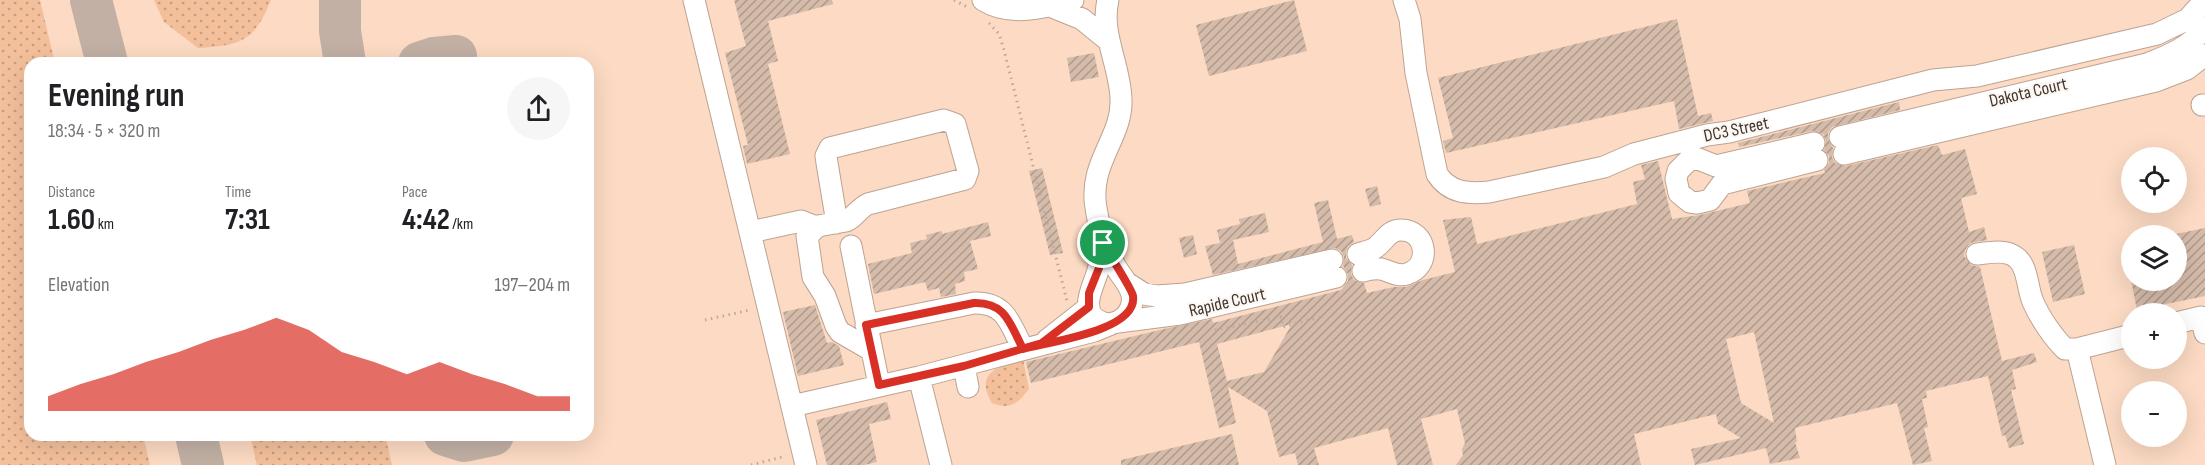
<!DOCTYPE html>
<html lang="en">
<head>
<meta charset="utf-8">
<style>
  body { margin:0; font-family:"Sofia Sans Condensed",sans-serif; background:#f6f6f6; color:#202124; height:100vh; display:flex; flex-direction:column; font-size:22px; white-space:nowrap }
  * { box-sizing:border-box; margin:0 }
  p { font-size:20px; color:#757577 }
  .icon { flex:none; width:33px; height:33px; fill:none; stroke:currentColor; stroke-width:2; stroke-linecap:round; stroke-linejoin:round }
  .map { position:relative; flex:1; overflow:hidden }
  .details { position:absolute; left:24px; top:57px; width:570px; height:384px; display:flex; flex-direction:column; background:#fff; border-radius:18px; box-shadow:0 6px 24px #0002 }
  .details>* { flex:none }
  .buttons { position:absolute; left:2121px; top:147px; display:grid; gap:12px }
  .buttons a { display:grid; place-items:center; width:66px; height:66px; border-radius:50%; background:#fff; box-shadow:0 6px 24px #0002; font-size:30px }
  .pin { position:absolute; display:grid; place-items:center; width:51px; height:51px; color:#fff; margin:-26px; border:3px solid #fff; border-radius:50%; box-shadow:0 2px 6px #0007 }
  .round { display:grid; place-items:center; flex:none; width:63px; height:63px; border-radius:32px; background:#f6f6f6 }
  .overview { display:flex; align-items:center; justify-content:space-between; height:102px; padding:0 24px }
  h1 { font-size:33px; font-weight:700; line-height:45px }
  .figures { display:grid; grid-template-columns:repeat(3,1fr); gap:9px; height:102px; padding:6px 24px }
  .figures div { display:grid; align-content:center }
  .figures b { font-size:30px; font-weight:700 }
  .figures small { font-size:16px; font-weight:400 }
  .figures p { font-size:16px }
  .chart { height:168px; padding:12px 24px }
  .chart p { display:flex; justify-content:space-between }
  .chart svg { width:100%; height:108px; margin-top:6px; fill:#d93025; opacity:.7 }
  .map>svg:first-child { display:block }
  .built { fill:#fcdac3; fill-rule:evenodd }
  .grass { fill:url(#grass-dots) }
  .lines { fill:none; stroke-linecap:round; stroke-linejoin:round }
  .taxiway { stroke:#c2b0a4; stroke-width:42 }
  .building { fill:url(#building-hatch); fill-rule:evenodd }
  .minor-casing { stroke:#bda392; stroke-width:23 }
  .path { stroke:#bca99d; stroke-width:3; stroke-dasharray:1.5 4.5; stroke-linecap:butt }
  .minor { stroke:#fff; stroke-width:21 }
  .route-casing { stroke:#fff; stroke-width:12 }
  .route { stroke:#d93025; stroke-width:8 }
  .labels { text-anchor:middle; stroke-width:4.5; stroke-linejoin:round; paint-order:stroke }
  .street-label { font-size:18px; fill:#3f342d; stroke:#fcf7f3 }
</style>
</head>
<body>
<div class="map">
<svg width="2205" height="465" viewBox="0 0 2205 465">
  <defs>
    <pattern id="grass-dots" width="8" height="8" patternUnits="userSpaceOnUse" patternTransform="scale(1.5)"><rect width="8" height="8" fill="#f4c09c"/><path d="M2 2h.1M6 6h.1" fill="none" stroke="#c79d80" stroke-width="1.8" stroke-linecap="round"/></pattern>
    <pattern id="building-hatch" width="6" height="6" patternUnits="userSpaceOnUse" patternTransform="scale(1.5)"><rect width="6" height="6" fill="#d5bbaa"/><path d="M-1 1l2-2M0 6l6-6M5 7l2-2" fill="none" stroke="#ae998b"/></pattern>
  </defs>
  <rect width="100%" height="100%" fill="#fce6d7"/>
  <path class="built" d="M0,0H2205V465H0ZM30,63H588V435H30ZM2132,158H2176V202H2132ZM2132,236H2176V280H2132ZM2132,314H2176V358H2132ZM2132,392H2176V436H2132Z"/>
  <path class="grass" d="M0,0H40L55,63H30V435H143L150,465H0Z
    M154,0H271C254,42 241,45 198,48L164,22Z
    M1023,359L1029,389C1017,404 1011,410 992,403C974,373 998,366 1023,359Z
    M250,435H385L392,465H257Z"/>
  <g class="lines">
    <path class="taxiway" d="M91,0L107,63
      M340,0V31L345,63
      M419,63L434,58L456,56
      M196,435L203,465
      M445,435L464,441L493,435"/>
  </g>
  <path class="building" d="M734,0H832L833,4L768,21L778,61L768,64L790,154L747,164L743,146L748,145L725,53L746,46Z
    M1294,0L1307,51L1209,76L1196,25Z
    M1677,19L1698,116L1711,113L1713,121L1679,129L1674,101L1446,153L1443,141L1453,138L1438,78Z
    M1094,53L1099,77L1071,82L1067,58Z
    M1899,102L1900,110L1832,127L1828,133V139L1833,148L1832,157L1835,163L1846,166L1938,145L1942,155L1965,149L1977,194L1961,198L1969,232L1984,227L1987,240L1970,243L1965,250L1964,256L1971,265L1980,267L2002,361L2034,353L2037,362L2012,370L2016,389L2011,390L2024,444L2009,448L2005,435L2002,436L1988,376L1926,391L1927,398L1922,399L1928,427L1924,428L1932,461L1913,465L1897,403L1795,428L1797,442H1795L1800,458L1770,464L1766,448L1695,465L1691,449L1741,438L1718,424L1716,414L1634,434L1641,465H1456L1463,455L1462,449L1465,443L1457,409L1421,419L1433,465H1397L1388,428L1314,448L1319,465H1298L1295,453L1279,457L1267,411L1228,387L1236,423L1219,428L1199,342L1031,383L1026,362L1164,329L1212,319L1213,323L1341,290L1348,281V274L1343,266L1344,257L1341,251L1335,248L1213,275L1205,246L1220,243L1217,230L1240,224L1239,219L1265,213L1269,232L1233,240L1238,264L1323,242L1314,203L1328,200L1337,239L1352,235L1354,242L1348,246L1346,252V258L1352,265L1351,274L1354,280L1364,283L1367,293L1394,287H1406L1423,280L1455,272L1443,220L1471,217L1477,244L1637,204L1633,182L1645,179L1641,165L1658,161L1672,219L1700,215L1750,203L1747,191L1825,173L1824,170L1829,163V156L1824,150L1826,141L1823,134L1812,131L1739,147L1738,143ZM1292,324L1264,372L1227,381L1217,344ZM1754,332L1774,423L1741,403L1726,339Z
    M1042,168L1063,253L1050,255L1029,171Z
    M1377,186L1381,204L1370,207L1365,189Z
    M988,222L991,236L970,241L978,269L964,272L965,281L955,284L956,294L941,297L939,288L928,291L925,282L874,294L868,264L912,253L910,243L927,239L926,235L942,231V234Z
    M2205,228V296L2137,310L2131,280H2176V234Z
    M1193,235L1197,254L1184,258L1179,238Z
    M2074,245L2085,294L2053,302L2042,252Z
    M815,305L827,343L832,342L839,346L844,365L798,376L783,312Z
    M887,402L891,419L869,424L877,462L864,465H827L816,420Z
    M1232,434L1239,465H1121V460Z"/>
  <g class="lines">
    <defs>
      <path id="minor" d="M694,0L806,465
        M983,0C1010,17 1044,8 1073,0
        M1404,0L1410,19L1416,73L1437,174C1449,193 1468,194 1489,192L1604,167L1634,154L1707,135L1729,132L1933,80L1977,76L2157,34L2188,19L2205,0
        M1050,6L1082,19L1109,41
        M2202,105H2205
        M1840,137L2147,64C2170,55 2190,47 2205,27
        M1814,143L1716,166L1696,158L1689,160L1678,171L1676,179L1679,193L1690,202L1697,203L1710,200L1722,184L1817,160
        M1844,154L2156,81L2187,69L2205,55
        M837,223L827,163L826,156L830,148L944,120L955,124L968,171L965,179L868,204C859,208 855,217 846,221L818,226L807,236L813,277L825,296L836,326L840,332L871,350
        M750,232L801,221L816,227
        M1103,243C1102,252 1101,261 1098,270C1094,286 1077,312 1101,322C1118,329 1135,312 1132,295C1130,284 1119,274 1114,264C1104,246 1099,228 1096,208C1088,163 1123,137 1121,99C1120,65 1100,33 1108,0
        M851,246L879,385
        M1358,254C1364,252 1370,251 1375,248C1385,241 1388,230 1401,230C1427,230 1432,266 1407,274C1397,277 1390,271 1381,269C1374,268 1369,269 1363,271
        M1977,254C1987,253 2000,250 2010,254C2029,261 2026,286 2033,302C2040,318 2053,337 2065,349H2077L2132,335
        M1127,283L1144,294L1157,296L1185,294L1332,260
        M1118,322L1180,314L1336,277
        M2176,323L2201,317L2205,333
        M866,325L974,303C1006,302 1010,324 1023,349
        M1047,340L1089,307
        M2077,349L2105,465
        M964,366L968,387
        M919,377L941,465
        M792,406L919,377L1094,331L1111,324"/>
    </defs>
    <use href="#minor" class="minor-casing"/>
    <path class="path" d="M954,0L967,7
      M989,23L999,34L1004,50L1067,301
      M705,320L750,310
      M1215,330L1281,317L1283,327L1324,316
      M751,465L786,456"/>
    <use href="#minor" class="minor"/>
  </g>
  <g class="lines">
    <defs>
      <path id="route" d="M1103,243L1099,268L1089,293V307L1042,343L964,366L879,385L866,325L974,303C1006,302 1010,324 1023,349C1048,342 1138,331 1133,296C1132,289 1108,253 1103,243"/>
    </defs>
    <use href="#route" class="route-casing"/>
    <use href="#route" class="route"/>
  </g>
  <g class="labels">
    <g class="street-label">
      <text transform="translate(2028 92) rotate(-13)" y="6">Dakota Court</text>
      <text transform="translate(1736 129) rotate(-12)" y="6">DC3 Street</text>
      <text transform="translate(1227 302) rotate(-13)" y="6">Rapide Court</text>
    </g>
  </g>
</svg>
<div class="buttons">
<a><svg class="icon" aria-label="locate" viewBox="0 0 24 24"><circle cx="12" cy="12" r="6"/><path d="M12 2v4M12 18v4M2 12h4M18 12h4"/></svg></a>
<a><svg class="icon" aria-label="layers" viewBox="0 0 24 24"><path d="M12 4l9 5-9 5-9-5zM3 14l9 5 9-5"/></svg></a>
<a>+</a>
<a>−</a>
</div>
<div class="pin" style="left:1103px;top:243px;background:#1e9e55"><svg class="icon" aria-label="arrive" viewBox="0 0 24 24"><path d="M6 21V4h12l-3 4 3 4H6"/></svg></div>
<section class="details">
<div class="overview"><div><h1>Evening run</h1><p>18:34 · 5 × 320 m</p></div><a class="round"><svg class="icon" aria-label="share" viewBox="0 0 24 24"><path d="M12 15V3M7 8l5-5 5 5M5 13v7h14v-7"/></svg></a></div>
<div class="figures">
<div><p>Distance</p><b>1.60<small> km</small></b></div>
<div><p>Time</p><b>7:31</b></div>
<div><p>Pace</p><b>4:42<small> /km</small></b></div>
</div>
<div class="chart"><p><span>Elevation</span>197–204 m</p>
<svg viewBox="0 0 160 44" preserveAspectRatio="none"><path d="M0 44V38L10 33L20 29L30 24L40 20L50 15L60 11L70 6L80 11L90 20L100 24L110 29L120 24L130 29L140 33L150 38L160 38V44z"/></svg>
</div>
</section>
</div>
</body>
</html>
